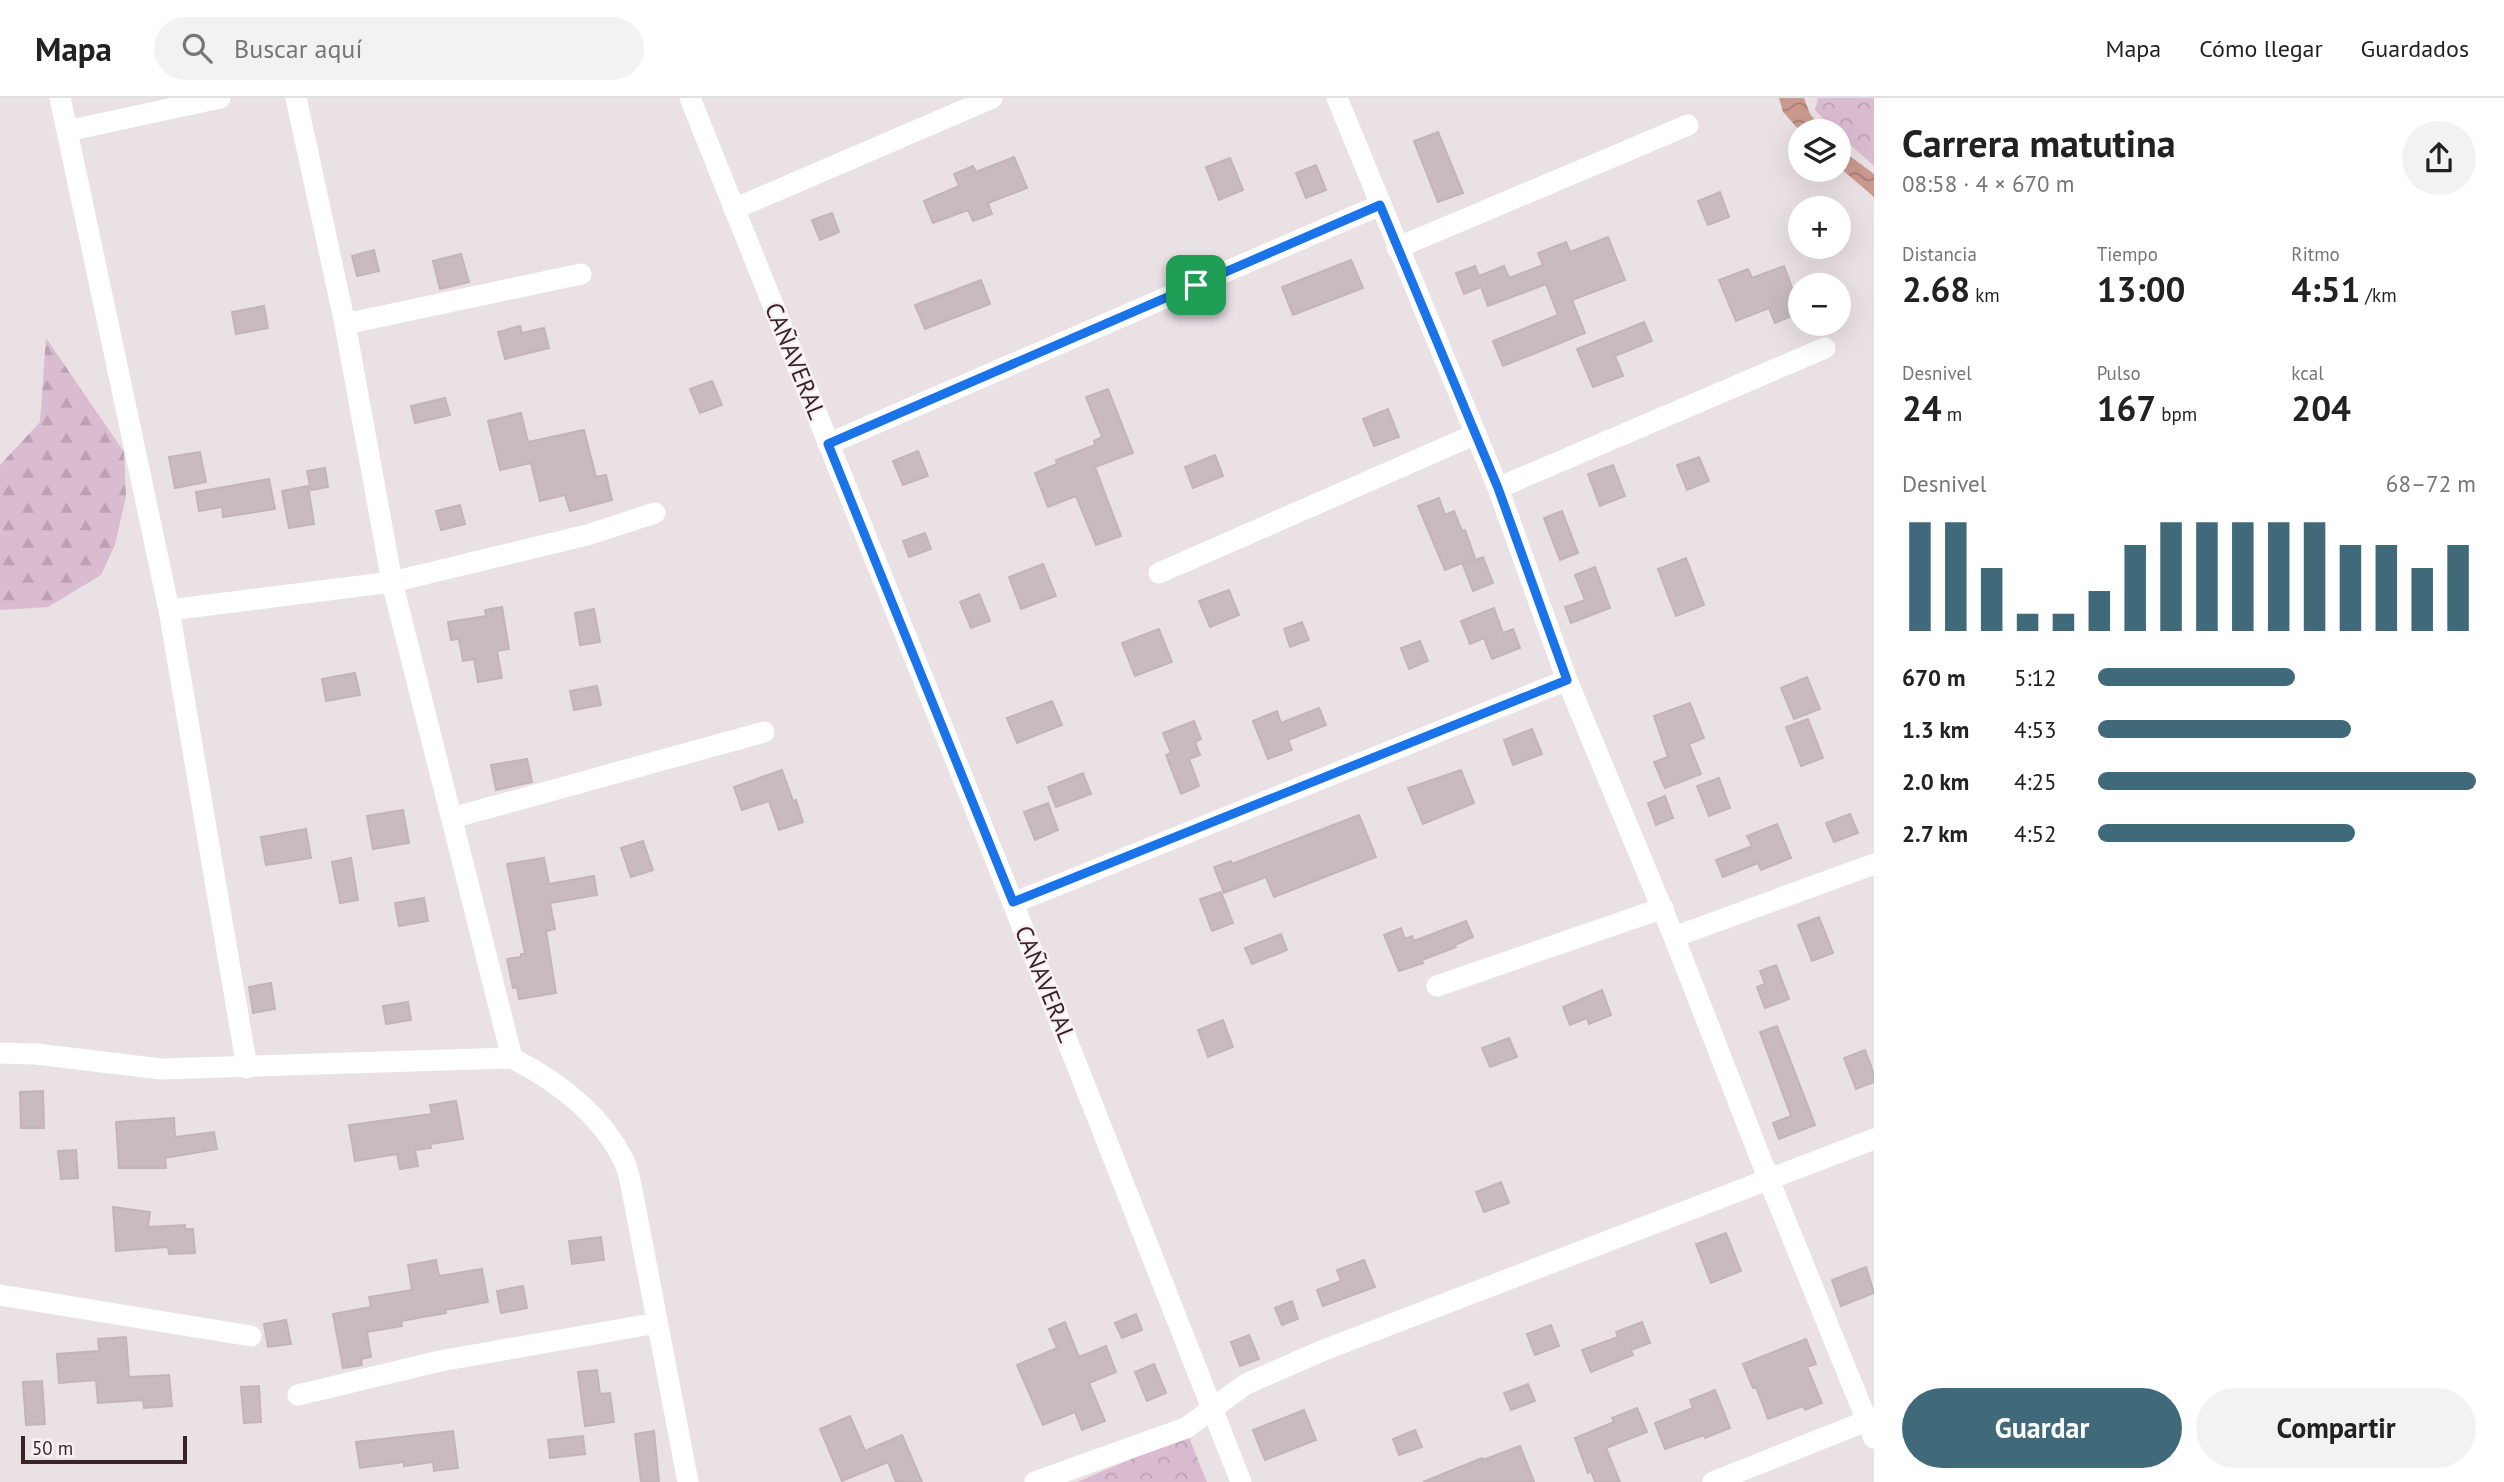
<!DOCTYPE html>
<html lang="es">
<head>
<meta charset="utf-8">
<style>
  body { margin:0; font-family:"PT Sans",sans-serif; background:#f2f2f2; color:#222; height:100vh; display:flex; flex-direction:column; font-size:26px; white-space:nowrap }
  * { box-sizing:border-box; margin:0 }
  p { font-size:23px; color:#767676 }
  .icon { flex:none; width:38px; height:38px; fill:none; stroke:currentColor; stroke-width:2; stroke-linecap:round; stroke-linejoin:round }
  .map { position:relative; flex:1; overflow:hidden }
  .sheet { display:flex; flex-direction:column; background:#fff; width:630px }
  .sheet>* { flex:none }
  .controls { position:absolute; left:1788px; top:21px; display:grid; gap:14px }
  .controls a { display:grid; place-items:center; width:63px; height:63px; border-radius:50%; background:#fff; box-shadow:0 7px 28px #0002; font-size:35px }
  .scale { position:absolute; left:21px; bottom:18px; width:166px; box-sizing:border-box; padding-left:7px; border:4px solid #3a2328; border-top:0; font-size:19px; line-height:24px; white-space:nowrap; color:#3a2328; -webkit-text-stroke:5px #f7f1f4; paint-order:stroke }
  .pin { position:absolute; display:grid; place-items:center; width:60px; height:60px; color:#fff; margin:-30px; border-radius:14px; box-shadow:0 4px 10px #0006 }
  .round { display:grid; place-items:center; flex:none; width:74px; height:74px; border-radius:37px; background:#f2f2f2 }
  .headline { display:flex; align-items:center; justify-content:space-between; height:119px; padding:0 28px }
  h1 { font-size:38px; font-weight:600; line-height:52px }
  .stats { display:grid; grid-template-columns:repeat(3,1fr); gap:10px; height:119px; padding:7px 28px }
  .stats div { display:grid; align-content:center }
  .stats b { font-size:35px; font-weight:600 }
  .stats small { font-size:19px; font-weight:400 }
  .stats p { font-size:19px }
  .chart { height:196px; padding:14px 28px }
  .chart p { display:flex; justify-content:space-between }
  .chart svg { width:100%; height:126px; margin-top:7px; stroke:#40697a; stroke-width:6 }
  .action { display:flex; gap:14px; margin-top:auto; padding:14px 28px }
  .action a { flex:1; height:80px; border-radius:42px; background:#40697a; color:#fff; font-size:28px; font-weight:600; line-height:80px; text-align:center }
  .action a+a { background:#f2f2f2; color:#222 }
  ul { padding:0 28px; list-style:none; font-size:23px }
  li { display:grid; grid-template-columns:112px 84px 1fr; align-items:center; height:52px }
  li i { height:18px; border-radius:9px; background:#40697a }
  header { display:flex; align-items:center; gap:42px; box-sizing:border-box; height:98px; padding:0 35px; background:#fff; border-bottom:2px solid #e0e0e0 }
  header strong { font-size:33px }
  nav { display:flex; gap:38px; margin-inline-start:auto; font-size:24px }
  .search { width:490px; height:63px; background:#f2f2f2; display:flex; align-items:center; gap:18px; box-sizing:border-box; padding:0 24px; border-radius:38px; color:#767676; font-size:26px }
  main { display:flex; flex:1; min-height:0 }
  .map>svg:first-child { display:block }
  .forest { fill:url(#forest-firs) }
  .park { fill:url(#park-crowns) }
  .water { fill:url(#water-waves) }
  .building { fill:#c8babf; stroke:#c3b4ba; stroke-width:2 }
  .lines { fill:none; stroke-linecap:round; stroke-linejoin:round }
  .street { stroke:#fff; stroke-width:21 }
  .route-casing { stroke:#fff; stroke-width:14 }
  .route { stroke:#1a73e8; stroke-width:9 }
  .labels { text-anchor:middle; stroke-width:5; stroke-linejoin:round; paint-order:stroke }
  .street-label { font-size:24px; fill:#3a2328; stroke:#f7f1f4 }
</style>
</head>
<body>
<header>
<strong>Mapa</strong>
<div class="search"><svg class="icon" aria-label="search" viewBox="0 0 24 24"><circle cx="10" cy="10" r="6"/><path d="M15 15l6 6"/></svg>Buscar aquí</div>
<nav><a>Mapa</a><a>Cómo llegar</a><a>Guardados</a></nav>
</header>
<main>
<div class="map">
<svg width="1874" height="1384" viewBox="0 0 1874 1384">
  <defs>
    <pattern id="forest-firs" width="22" height="20" patternUnits="userSpaceOnUse" patternTransform="scale(1.75)"><rect width="22" height="20" fill="#dabcd0"/><path d="M5 1l3.5 6h-7zM16 11l3.5 6h-7z" fill="#bca1b3"/></pattern>
    <pattern id="park-crowns" width="20" height="18" patternUnits="userSpaceOnUse" patternTransform="scale(1.75)"><rect width="20" height="18" fill="#dabcd0"/><path d="M2 6a3 3 0 1 1 6 0M12 15a3 3 0 1 1 6 0" fill="none" stroke="#bca1b3"/></pattern>
    <pattern id="water-waves" width="16" height="10" patternUnits="userSpaceOnUse" patternTransform="scale(1.75)"><rect width="16" height="10" fill="#cb9a8e"/><path d="M0 5q4-4 8 0t8 0" fill="none" stroke="#a67d74"/></pattern>
  </defs>
  <rect width="100%" height="100%" fill="#eae1e5"/>
  <path class="forest" d="M46,240L124,354L126,398L115,447L101,477L48,509L0,512V367L40,324Z"/>
  <path class="park" d="M1818,0H1874V68L1839,37V33H1835L1815,12Z
    M1188,1337L1207,1384H1077Z"/>
  <path class="water" d="M1779,0H1804L1810,16L1824,33L1801,34L1783,14Z
    M1839,50L1874,76V99L1839,69Z"/>
  <path class="building" d="M1438,34L1463,95L1438,104L1414,43Z
    M1014,59L1027,90L988,105L992,116L973,123L968,112L933,125L924,103L959,88L954,76L973,68L976,74Z
    M1230,60L1243,92L1219,102L1206,69Z
    M1316,67L1326,92L1306,100L1296,75Z
    M1720,94L1729,119L1708,127L1698,103Z
    M832,115L839,134L820,142L812,122Z
    M1608,139L1625,182L1572,202L1585,235L1503,268L1493,243L1558,217L1546,186L1488,208L1481,189L1464,196L1456,175L1475,168L1479,178L1504,168L1509,180L1543,167L1538,155L1566,144L1570,154Z
    M374,152L379,173L357,178L352,158Z
    M461,156L469,184L440,191L433,163Z
    M1351,162L1363,190L1293,217L1282,189Z
    M1784,168L1801,214L1775,225L1769,210L1736,223L1719,182L1748,171L1752,180Z
    M981,182L990,206L925,231L915,207Z
    M264,208L268,230L236,236L232,214Z
    M1644,224L1652,243L1615,258L1623,278L1593,289L1577,251Z
    M520,228L522,235L544,230L549,250L505,261L498,234Z
    M712,283L722,307L700,315L690,291Z
    M1108,291L1133,355L1095,369L1121,438L1096,447L1076,398L1048,409L1035,375L1057,366L1056,362L1095,347L1094,343L1102,339L1086,299Z
    M445,300L450,317L415,325L411,308Z
    M1388,311L1399,339L1374,348L1363,321Z
    M521,315L528,344L584,332L596,379L606,377L612,402L570,413L565,397L540,403L531,365L500,372L488,323Z
    M918,353L928,378L903,387L893,363Z
    M200,354L206,384L175,390L169,359Z
    M1215,357L1223,378L1193,390L1185,369Z
    M1699,359L1709,383L1687,392L1677,367Z
    M1613,367L1625,398L1600,408L1588,376Z
    M325,370L328,389L311,392L307,373Z
    M269,381L275,411L223,419L222,409L199,413L196,394Z
    M308,388L314,426L289,430L282,393Z
    M1439,400L1445,417L1454,413L1462,433L1465,432L1475,460L1445,472L1418,408Z
    M460,407L465,426L441,432L436,413Z
    M1562,413L1578,455L1560,462L1544,420Z
    M925,435L931,451L909,459L903,443Z
    M1483,459L1493,485L1473,493L1463,467Z
    M1686,460L1704,507L1676,518L1658,471Z
    M1043,466L1056,498L1021,511L1009,479Z
    M1595,469L1610,510L1571,525L1565,509L1585,502L1575,477Z
    M1229,492L1239,517L1210,529L1199,503Z
    M979,496L990,523L971,530L960,504Z
    M502,509L509,551L497,553L502,580L478,584L474,561L463,563L459,541L451,542L448,524L486,518L485,512Z
    M1494,510L1503,535L1513,531L1520,550L1492,561L1484,540L1470,546L1461,523Z
    M594,511L600,544L580,547L575,515Z
    M1302,524L1309,542L1290,549L1284,531Z
    M1159,531L1172,564L1135,578L1122,545Z
    M1420,543L1428,563L1409,571L1401,550Z
    M355,575L360,597L326,603L322,581Z
    M1807,579L1820,611L1794,621L1781,590Z
    M597,588L601,607L574,612L570,593Z
    M1052,603L1062,627L1017,645L1007,620Z
    M1690,605L1704,640L1689,646L1701,676L1665,690L1654,664L1668,659L1654,618Z
    M1319,610L1326,627L1288,642L1292,652L1268,661L1253,623L1277,613L1281,625Z
    M1808,621L1823,660L1801,668L1786,629Z
    M1194,623L1201,641L1195,644L1200,657L1189,661L1199,688L1181,696L1166,657L1171,655L1163,635Z
    M1532,631L1542,656L1513,667L1504,642Z
    M527,661L532,684L496,692L491,667Z
    M782,672L793,703L796,702L803,724L779,732L769,703L742,712L734,689Z
    M1461,672L1474,705L1423,726L1408,690Z
    M1083,675L1091,696L1056,709L1048,689Z
    M1719,680L1730,710L1709,718L1697,688Z
    M1665,698L1673,720L1656,727L1648,705Z
    M1048,705L1058,732L1035,742L1024,714Z
    M403,712L409,745L373,751L367,718Z
    M1850,716L1858,735L1834,744L1826,725Z
    M1359,717L1376,759L1274,799L1266,779L1224,795L1214,769L1231,763L1232,766Z
    M1777,726L1791,760L1761,772L1758,765L1723,779L1716,762L1752,748L1747,738Z
    M306,731L311,760L266,767L261,739Z
    M643,743L653,772L631,779L621,750Z
    M351,760L358,802L340,805L332,764Z
    M544,760L549,786L594,778L597,797L550,805L555,831L546,833L556,895L519,901L517,889L513,890L507,861L521,859V856H525L507,766Z
    M1221,794L1233,825L1212,833L1200,801Z
    M424,800L428,823L399,828L395,805Z
    M1819,819L1833,855L1812,863L1798,827Z
    M1466,823L1473,839L1455,847L1456,849L1422,862L1423,865L1399,873L1384,837L1401,830L1405,841L1412,838L1414,843Z
    M1281,836L1287,852L1252,866L1245,850Z
    M1776,867L1789,901L1765,910L1757,889L1765,886L1760,873Z
    M271,885L275,911L253,915L249,889Z
    M1602,892L1611,917L1589,926L1587,920L1570,927L1563,909Z
    M408,904L411,922L386,926L383,908Z
    M1223,922L1233,949L1208,959L1198,932Z
    M1777,928L1815,1027L1779,1041L1773,1025L1791,1018L1760,934Z
    M1509,940L1517,959L1490,969L1482,950Z
    M1865,952L1874,976V984L1856,991L1844,960Z
    M43,993L44,1030H21L20,994Z
    M456,1003L463,1041L430,1046L431,1050L415,1052L418,1068L400,1071L397,1056L355,1063L349,1027L432,1016L430,1007Z
    M174,1020L175,1039L214,1034L217,1051L165,1060L166,1070H119L116,1024Z
    M76,1052L78,1080L61,1081L58,1053Z
    M1501,1084L1509,1105L1484,1114L1476,1094Z
    M113,1109L150,1114L148,1129L185,1127V1131H193L195,1155L169,1156L168,1149L116,1153Z
    M1726,1135L1741,1173L1711,1185L1696,1146Z
    M601,1139L604,1162L572,1166L569,1143Z
    M436,1162L439,1178L482,1171L488,1204L445,1212L446,1215L401,1223L402,1228L367,1234L371,1259L361,1261L362,1267L343,1270L333,1216L371,1209L369,1199L412,1192L408,1167Z
    M1364,1162L1375,1189L1323,1208L1317,1192L1341,1183L1337,1172Z
    M1866,1169L1874,1195L1841,1208L1832,1182Z
    M523,1188L527,1210L501,1215L497,1193Z
    M1292,1203L1298,1221L1282,1227L1275,1210Z
    M1136,1216L1142,1232L1122,1240L1115,1225Z
    M286,1222L291,1246L268,1249L264,1226Z
    M1065,1224L1079,1259L1106,1248L1116,1274L1089,1285L1105,1323L1082,1332L1075,1314L1043,1327L1017,1267L1057,1250L1049,1231Z
    M1642,1224L1650,1245L1631,1252L1633,1257L1591,1274L1582,1252L1618,1239L1616,1234Z
    M1551,1227L1559,1248L1535,1257L1527,1236Z
    M1249,1237L1259,1261L1240,1268L1231,1244Z
    M126,1239L129,1279L169,1277L172,1308L144,1310L143,1302L98,1305L96,1282L59,1285L57,1256L99,1253L98,1241Z
    M1806,1241L1816,1266L1807,1269L1822,1305L1805,1312L1803,1308L1768,1321L1756,1289L1753,1290L1743,1266Z
    M1154,1266L1166,1295L1147,1303L1135,1274Z
    M597,1272L600,1296L610,1295L614,1324L585,1328L578,1274Z
    M42,1283L45,1326L26,1327L23,1284Z
    M1528,1286L1535,1303L1511,1312L1504,1295Z
    M259,1288L261,1324L244,1325L241,1289Z
    M1715,1292L1730,1330L1705,1340L1704,1337L1665,1351L1655,1325L1693,1310L1690,1302Z
    M1637,1310L1647,1334L1606,1350L1620,1384H1595L1591,1373L1588,1375L1575,1340L1614,1324L1612,1320Z
    M1304,1312L1316,1342L1265,1362L1253,1332Z
    M850,1318L865,1353L902,1337L922,1384H896L888,1364L842,1383L820,1331Z
    M1415,1332L1422,1349L1399,1357L1393,1341Z
    M453,1333L458,1370L434,1373L433,1364L404,1368V1364L360,1370L356,1344Z
    M654,1333L659,1384H641L635,1336Z
    M583,1338L585,1356L550,1360L548,1342Z
    M1520,1348L1534,1384H1423L1482,1360L1483,1362Z"/>
  <g class="lines">
    <path class="street" d="M60,0L169,512L247,970
      M296,0L345,226L392,484L512,960
      M690,0L1013,805L1241,1384
      M1337,0L1498,390L1567,582L1674,839L1769,1082L1874,1340
      M67,33L220,0
      M734,111L992,0
      M1397,150L1688,27
      M345,226L581,176
      M828,346L1380,107
      M1498,390L1825,250
      M1159,475L1476,336
      M169,512L392,484L587,437L655,415
      M452,720L764,634
      M1013,805L1567,582
      M1674,839L1874,766
      M1437,888L1663,810
      M0,955L36,956L161,971L512,960C557,983 600,1015 623,1061C628,1070 630,1082 632,1092L688,1384
      M0,1197L251,1238
      M298,1297L440,1263L657,1225
      M1035,1384L1186,1330L1246,1286L1324,1252L1874,1041
      M1713,1384L1874,1320"/>
  </g>
  <g class="lines">
    <defs>
      <path id="route" d="M1380,107L1498,390L1567,582L1013,804L828,346Z"/>
    </defs>
    <use href="#route" class="route-casing"/>
    <use href="#route" class="route"/>
  </g>
  <g class="labels">
    <g class="street-label">
      <text transform="translate(795 263) rotate(68)" y="8">CAÑAVERAL</text>
      <text transform="translate(1045 886) rotate(68)" y="8">CAÑAVERAL</text>
    </g>
  </g>
</svg>
<div class="controls">
<a><svg class="icon" aria-label="layers" viewBox="0 0 24 24"><path d="M12 4l9 5-9 5-9-5zM3 14l9 5 9-5"/></svg></a>
<a>+</a>
<a>−</a>
</div>
<div class="scale">50 m</div>
<div class="pin" style="left:1196px;top:187px;background:#1e9e55"><svg class="icon" aria-label="arrive" viewBox="0 0 24 24"><path d="M6 21V4h12l-3 4 3 4H6"/></svg></div>
</div>
<section class="sheet">
<div class="headline"><div><h1>Carrera matutina</h1><p>08:58 · 4 × 670 m</p></div><a class="round"><svg class="icon" aria-label="share" viewBox="0 0 24 24"><path d="M12 15V3M7 8l5-5 5 5M5 13v7h14v-7"/></svg></a></div>
<div class="stats">
<div><p>Distancia</p><b>2.68<small> km</small></b></div>
<div><p>Tiempo</p><b>13:00</b></div>
<div><p>Ritmo</p><b>4:51<small> /km</small></b></div>
</div>
<div class="stats">
<div><p>Desnivel</p><b>24<small> m</small></b></div>
<div><p>Pulso</p><b>167<small> bpm</small></b></div>
<div><p>kcal</p><b>204</b></div>
</div>
<div class="chart"><p><span>Desnivel</span>68–72 m</p>
<svg viewBox="0 0 160 44" preserveAspectRatio="none"><path d="M5 44V6M15 44V6M25 44V22M35 44V38M45 44V38M55 44V30M65 44V14M75 44V6M85 44V6M95 44V6M105 44V6M115 44V6M125 44V14M135 44V14M145 44V22M155 44V14"/></svg>
</div>
<ul>
<li><b>670 m</b>5:12<i style="width:52%"></i></li>
<li><b>1.3 km</b>4:53<i style="width:67%"></i></li>
<li><b>2.0 km</b>4:25<i style="width:100%"></i></li>
<li><b>2.7 km</b>4:52<i style="width:68%"></i></li>
</ul>
<div class="action"><a>Guardar</a><a>Compartir</a></div>
</section>
</main>
</body>
</html>
